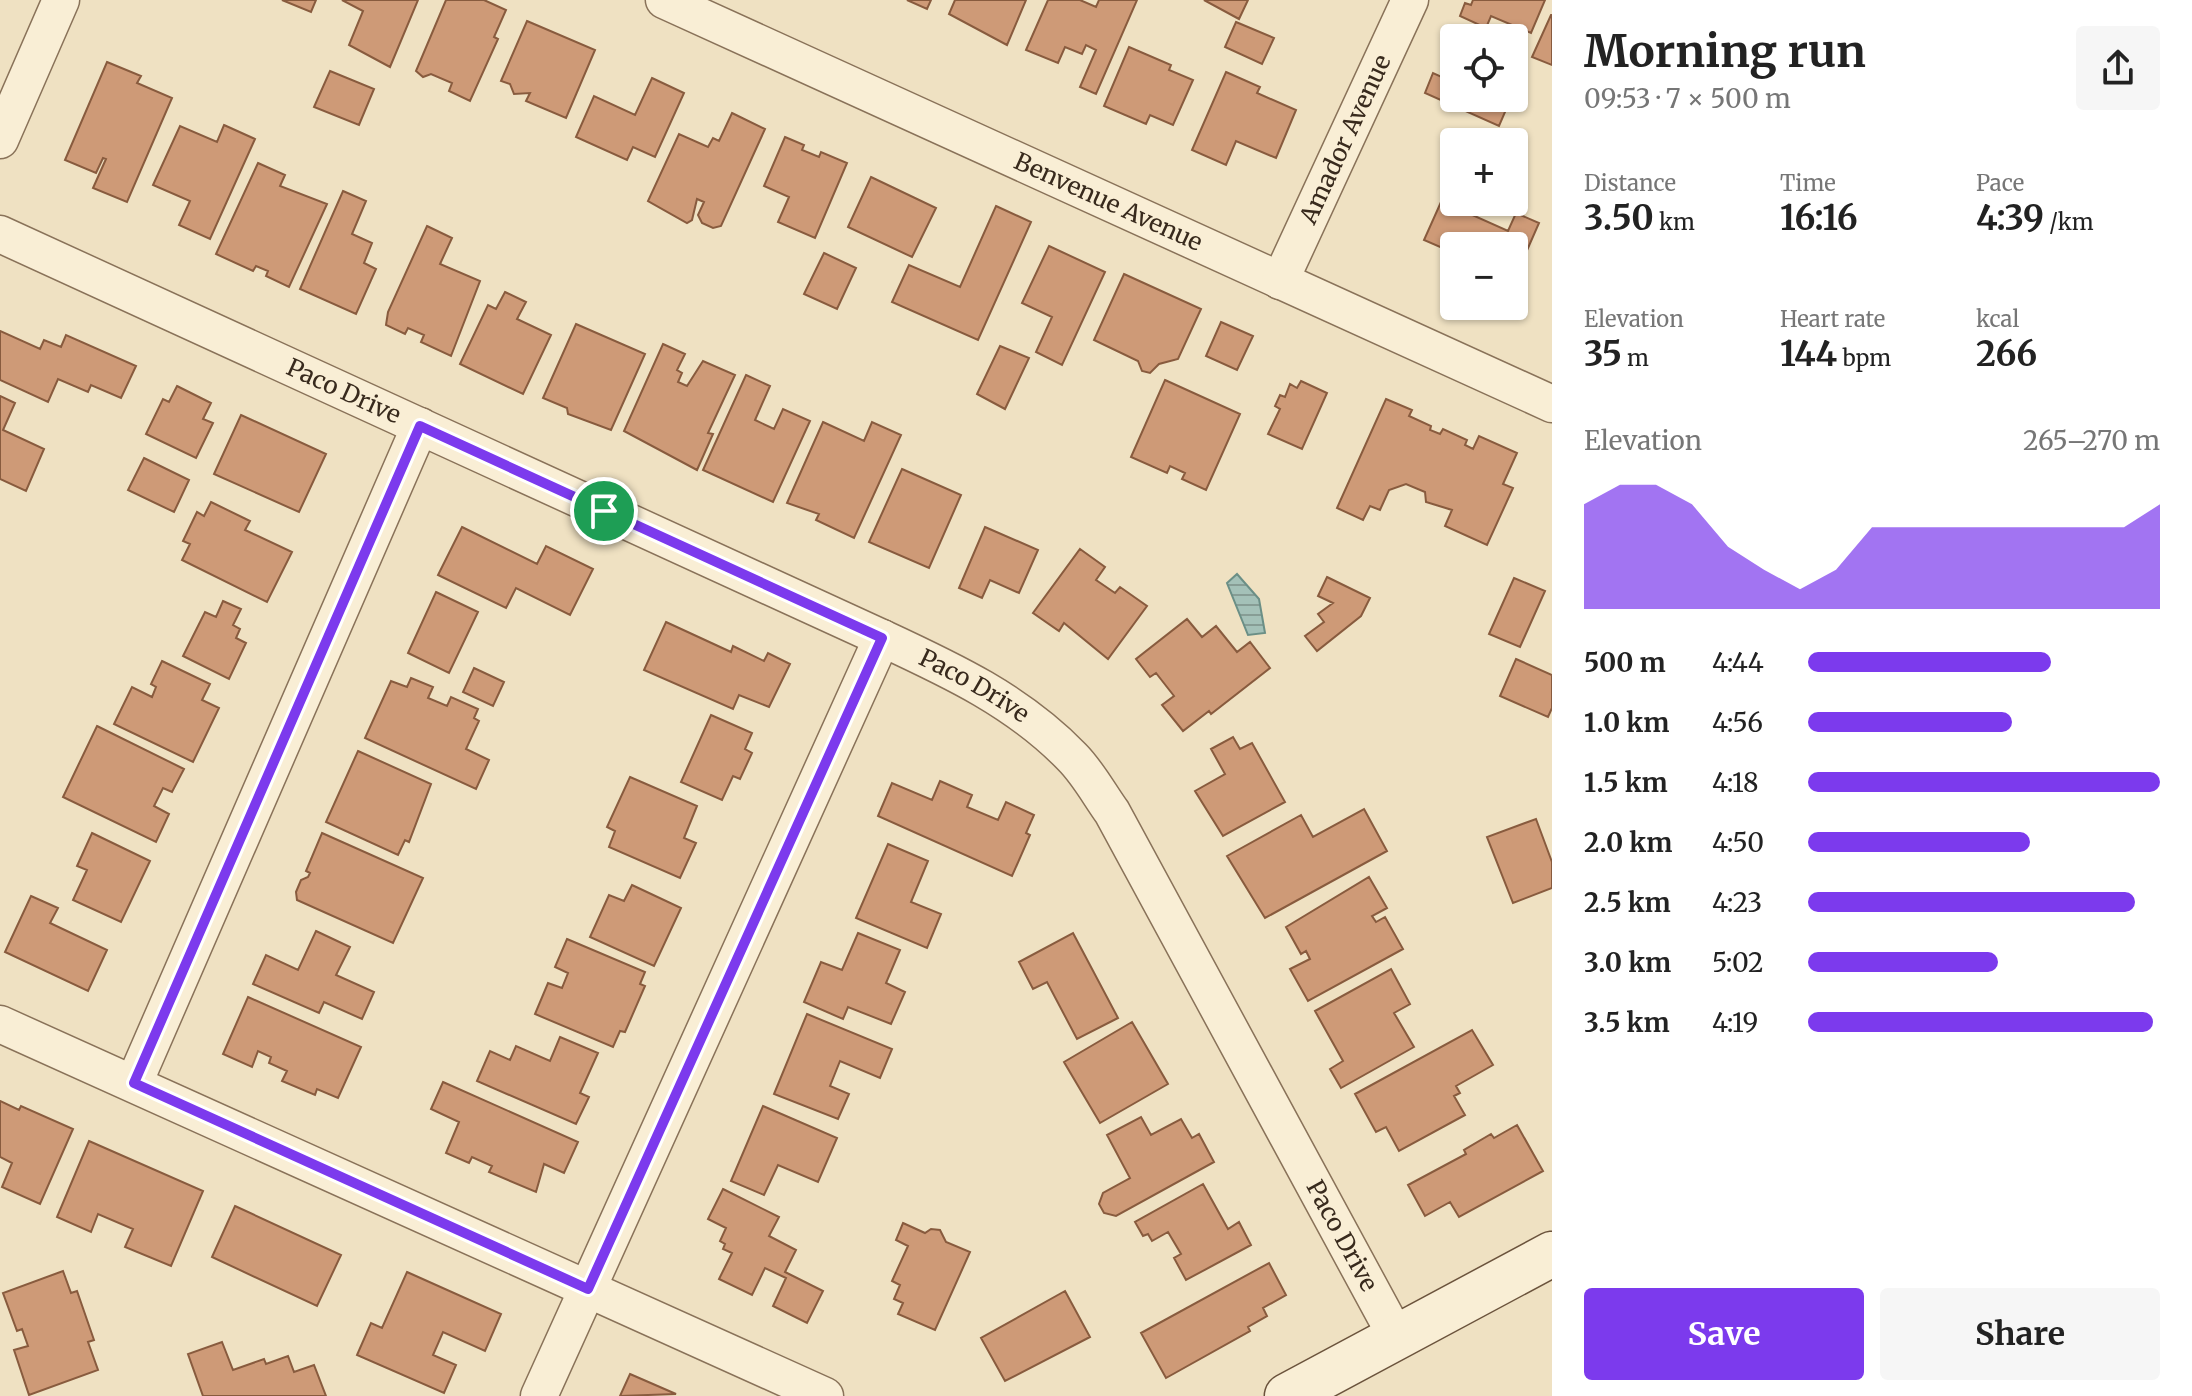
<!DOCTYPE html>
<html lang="en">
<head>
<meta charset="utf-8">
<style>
  body { margin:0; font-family:Merriweather,serif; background:#f6f6f6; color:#222; height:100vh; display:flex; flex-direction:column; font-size:30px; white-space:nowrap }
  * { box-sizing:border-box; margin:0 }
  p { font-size:26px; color:#767676 }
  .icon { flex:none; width:44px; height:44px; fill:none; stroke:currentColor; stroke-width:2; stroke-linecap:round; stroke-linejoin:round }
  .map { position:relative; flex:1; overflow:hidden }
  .panel { display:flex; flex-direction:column; background:#fff; width:640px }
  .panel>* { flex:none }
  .buttons { position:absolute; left:1440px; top:24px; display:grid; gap:16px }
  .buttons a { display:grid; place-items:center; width:88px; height:88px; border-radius:8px; background:#fff; box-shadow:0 2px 6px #0004; font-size:40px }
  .pin { position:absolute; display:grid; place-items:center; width:68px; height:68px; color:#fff; margin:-34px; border:4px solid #fff; border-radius:50%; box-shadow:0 2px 8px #0007 }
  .round { display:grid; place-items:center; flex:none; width:84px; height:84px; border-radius:8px; background:#f6f6f6 }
  .headline { display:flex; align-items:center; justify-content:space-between; height:136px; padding:0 32px }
  h1 { font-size:44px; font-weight:700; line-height:60px }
  .stats { display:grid; grid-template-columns:repeat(3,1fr); gap:12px; height:136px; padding:8px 32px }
  .stats div { display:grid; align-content:center }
  .stats b { font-size:34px; font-weight:700 }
  .stats small { font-size:22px; font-weight:400 }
  .stats p { font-size:22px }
  .chart { height:224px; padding:16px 32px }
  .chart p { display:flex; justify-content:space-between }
  .chart svg { width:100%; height:144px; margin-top:8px; fill:#7c3aed; opacity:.7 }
  .cta { display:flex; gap:16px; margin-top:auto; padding:16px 32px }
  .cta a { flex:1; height:92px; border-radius:8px; background:#7c3aed; color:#fff; font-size:32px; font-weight:700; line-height:92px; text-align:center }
  .cta a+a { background:#f6f6f6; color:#222 }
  ul { padding:0 32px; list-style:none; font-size:26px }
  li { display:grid; grid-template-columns:128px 96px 1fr; align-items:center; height:60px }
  li i { height:20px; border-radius:10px; background:#7c3aed }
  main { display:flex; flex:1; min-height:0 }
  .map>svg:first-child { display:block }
  .water { fill:url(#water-rules); stroke:#6b8f86; stroke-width:2 }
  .building { fill:#ce9a77; stroke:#885b3e; stroke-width:2 }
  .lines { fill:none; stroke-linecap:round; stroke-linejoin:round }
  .minor-casing { stroke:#897259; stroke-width:39 }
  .secondary-casing { stroke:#6b533c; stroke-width:47 }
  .minor { stroke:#f9eed5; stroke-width:36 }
  .secondary { stroke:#f9eed5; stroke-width:44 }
  .route-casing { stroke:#fff; stroke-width:16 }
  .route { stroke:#7c3aed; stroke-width:10 }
  .labels { text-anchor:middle; stroke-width:8; stroke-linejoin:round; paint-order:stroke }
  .street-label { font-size:24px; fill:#382a1d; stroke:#f6ebd2 }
</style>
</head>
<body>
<main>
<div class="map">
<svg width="1552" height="1396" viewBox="0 0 1552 1396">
  <defs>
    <pattern id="water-rules" width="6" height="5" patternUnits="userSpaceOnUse" patternTransform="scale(2)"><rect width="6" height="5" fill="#a4c1b8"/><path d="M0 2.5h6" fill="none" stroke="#879d95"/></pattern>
  </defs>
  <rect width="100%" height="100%" fill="#efe1c2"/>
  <path class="water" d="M1237,574L1259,599L1265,633L1248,635L1227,583Z"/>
  <path class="building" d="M282,0H316L311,12Z
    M342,0H418L390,67L349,45L363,11Z
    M446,0H484L506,10L494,37L498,39L470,101L449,91L452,83L431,74L423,77L416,71Z
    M907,0H931L927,9Z
    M955,0H1026L1007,45L949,14Z
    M1048,0H1080L1096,7L1099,0H1137L1096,94L1080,87L1096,50L1086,45L1082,54L1065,47L1058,63L1026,50Z
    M1204,0H1248L1239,19Z
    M1473,0H1545L1531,33L1491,16L1486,28L1460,16L1465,3L1471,5Z
    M1551,15H1552V65L1532,57Z
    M527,21L595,50L566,118L526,101L530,93L514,94L510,84L501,81Z
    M1236,22L1274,38L1262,64L1225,47Z
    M1129,47L1171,65L1169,70L1193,80L1173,125L1150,115L1146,124L1104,106Z
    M1514,59L1526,64L1514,91Z
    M1454,60V98H1511L1499,126L1425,93L1433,73L1446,79Z
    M107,62L141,76L137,83L172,98L127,202L93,188L106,159L103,158L96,173L65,160Z
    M330,71L374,89L359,125L314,107Z
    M1226,72L1260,87L1257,93L1296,110L1276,158L1236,141L1226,165L1192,150Z
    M652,78L684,93L655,157L633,147L627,160L576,137L594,96L635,115Z
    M732,113L765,129L721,226L713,228L702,223L698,215L704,202L697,199L692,220L687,223L648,201L679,134L708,147L713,138L719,141Z
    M224,125L255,139L210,239L179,225L190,201L153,185L180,126L217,142Z
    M785,137L804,145L802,150L819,157L821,152L847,163L815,238L778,222L789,197L764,186Z
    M258,163L285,175L280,186L327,204L289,287L266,276L268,271L256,266L253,271L216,254Z
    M1454,173V202H1475L1470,214L1508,231L1516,213L1539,223L1514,280V246H1454V253L1424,240Z
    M871,177L936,208L912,257L848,227Z
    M343,191L366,201L352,234L372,243L364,263L376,269L356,314L300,289Z
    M996,206L1031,222L978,340L892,302L909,265L960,287Z
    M427,226L452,238L440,264L480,281L451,356L421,342L424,335L408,328L405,334L386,325L388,312Z
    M1049,246L1105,272L1062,365L1036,352L1052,317L1022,303Z
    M824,253L856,268L837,309L804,294Z
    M1124,274L1201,309L1178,359L1159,364L1150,373L1142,371L1138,361L1094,340Z
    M505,292L526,302L517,319L551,335L523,394L460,364L488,305L496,309Z
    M1221,322L1253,336L1237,370L1206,356Z
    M576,324L645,354L611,430L568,414L567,408L543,398Z
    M0,331L40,349L44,340L61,347L66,335L136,366L121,398L91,385L88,392L58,379L48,402L0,380Z
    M663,344L685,354L677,370L682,373L678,382L687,386L703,361L735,375L708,433L713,434L697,470L624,431Z
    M1000,346L1029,358L1005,409L977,394Z
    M746,375L770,386L755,420L774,429L783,409L810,421L773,502L703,470Z
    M1165,380L1240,414L1206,490L1182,479L1185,473L1170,466L1167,473L1131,457Z
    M1301,381L1327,393L1302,449L1268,434L1280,409L1275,406L1280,395L1285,397L1290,384L1297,388Z
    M177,386L211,403L203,419L213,423L196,458L146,434L163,399L169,402Z
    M0,396L15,403L3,430L44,449L26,491L0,479Z
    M1386,399L1412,410L1409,416L1431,426L1430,430L1440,434L1443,429L1467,440L1465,445L1473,449L1479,436L1517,453L1503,484L1513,488L1487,545L1445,526L1452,510L1426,502L1425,492L1406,484L1389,490L1380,510L1370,506L1363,520L1337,508Z
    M241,415L326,454L299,512L214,474Z
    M823,422L864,441L872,422L901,435L854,538L816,520L819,514L787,503Z
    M144,458L189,480L174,512L128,490Z
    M902,469L961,495L929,568L869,542Z
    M211,502L250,521L245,530L292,552L267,602L182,560L190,544L183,541L197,512L204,516Z
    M462,527L537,564L546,546L593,569L570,615L516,588L506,608L438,575Z
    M985,527L1038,550L1019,593L990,580L982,598L959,588Z
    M1080,549L1105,567L1096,580L1115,593L1120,587L1147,606L1108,659L1064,623L1059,631L1033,613Z
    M1327,577L1370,598L1361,616L1317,651L1305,636L1324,622L1318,614L1333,603L1318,596Z
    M1514,578L1545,591L1520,647L1489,634Z
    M436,592L478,612L449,673L408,653Z
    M223,601L241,609L233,625L240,629L236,638L246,643L229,679L183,656L205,612L216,617Z
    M1187,619L1202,637L1216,626L1237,652L1250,642L1270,668L1211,714L1209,711L1183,731L1162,705L1174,696L1156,673L1150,677L1136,659Z
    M666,622L731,652L733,646L764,661L768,653L790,664L769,707L739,695L733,709L644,670Z
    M1516,659L1552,675V708L1548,717L1500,696Z
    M162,661L210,684L202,700L219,708L193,762L114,724L132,687L152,697L156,687L151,684Z
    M474,668L504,682L493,706L463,692Z
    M411,678L433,687L428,698L447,706L451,697L478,709L474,718L479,721L466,749L489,760L476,789L365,738L391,681L407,687Z
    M711,715L752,733L745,749L752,753L740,779L733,776L722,800L681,782Z
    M97,726L184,769L172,792L163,788L154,806L169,814L156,842L63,797Z
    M1233,737L1240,749L1252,743L1285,802L1223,836L1195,791L1225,774L1211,749Z
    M358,751L431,784L409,842L405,840L398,855L326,822Z
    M630,777L697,806L684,838L696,843L680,878L609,847L615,831L607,827Z
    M940,781L972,795L967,807L998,820L1006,802L1034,815L1026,833L1030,835L1012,876L878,816L892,783L932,800Z
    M1364,809L1387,851L1265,918L1227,856L1301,815L1313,837Z
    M1536,819L1552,862V888L1513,903L1487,837Z
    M92,833L150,861L121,922L73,900L87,870L77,866Z
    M322,833L423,878L393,943L297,900L296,892L301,880L308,877L310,873L306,871Z
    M888,844L928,861L911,902L941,914L927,948L856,918Z
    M1369,877L1387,908L1372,916L1376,922L1385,917L1403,949L1308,1001L1290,969L1310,959L1306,951L1301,954L1286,927Z
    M632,885L681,908L654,966L590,937L609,895L624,901Z
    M31,896L58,908L50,923L107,950L88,991L5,952Z
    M316,931L350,947L336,975L374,992L362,1019L324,1002L319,1013L253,984L266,955L298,970Z
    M858,933L900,950L886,983L905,992L891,1024L848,1007L843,1019L804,1002L821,962L842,970Z
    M1073,933L1118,1018L1077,1039L1047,982L1033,989L1019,962Z
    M567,939L645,972L640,984L645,986L625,1032L620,1031L613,1047L535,1014L548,983L562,988L568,973L555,967Z
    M1391,969L1410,1004L1394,1013L1414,1047L1341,1088L1330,1069L1343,1061L1315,1011Z
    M248,997L361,1047L338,1098L317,1089L315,1095L282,1081L287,1071L269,1063L271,1057L258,1051L252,1067L223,1054Z
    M807,1014L892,1049L880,1078L840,1061L830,1086L849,1094L838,1119L774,1094Z
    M1132,1022L1168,1084L1100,1123L1064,1062Z
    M1472,1030L1493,1065L1456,1086L1460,1093L1454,1096L1465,1115L1399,1151L1386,1127L1376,1132L1355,1094Z
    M560,1037L598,1053L580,1093L589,1097L576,1124L477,1081L490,1051L510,1060L516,1046L550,1061Z
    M443,1082L578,1142L564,1173L544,1164L536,1192L489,1172L492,1166L472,1157L469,1163L446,1153L459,1122L431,1109Z
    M0,1101L19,1110L21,1106L73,1129L40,1204L2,1187L12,1163L0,1157Z
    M763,1106L837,1138L818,1182L778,1165L764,1195L731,1181Z
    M1141,1117L1151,1135L1181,1119L1192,1138L1199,1134L1214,1162L1116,1216L1104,1213L1099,1204L1103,1193L1130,1178L1107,1135Z
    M1517,1125L1543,1171L1459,1217L1450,1202L1425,1216L1408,1185L1466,1154L1464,1150L1491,1134L1494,1138Z
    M89,1141L203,1191L171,1266L125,1247L133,1229L98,1214L91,1232L57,1217Z
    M1203,1184L1228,1229L1239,1222L1251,1245L1186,1280L1174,1258L1181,1254L1168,1232L1152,1241L1148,1234L1143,1236L1135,1222Z
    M723,1189L779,1217L769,1236L796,1250L785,1272L823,1291L807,1323L773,1306L786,1278L765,1268L752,1295L719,1279L732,1253L723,1249L725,1244L720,1241L726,1228L708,1219Z
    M235,1206L341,1255L317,1306L212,1257Z
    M903,1223L925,1233L931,1229L940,1230L946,1242L970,1252L935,1330L898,1314L903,1303L894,1299L900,1285L892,1281L908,1246L896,1240Z
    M1269,1263L1286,1295L1263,1308L1267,1316L1248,1327L1250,1331L1166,1378L1141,1333Z
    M63,1271L71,1293L77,1291L94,1340L88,1342L98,1370L29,1395L14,1350L28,1346L22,1329L17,1331L3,1293Z
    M407,1272L501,1314L485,1351L443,1332L433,1355L456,1365L444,1393L357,1355L371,1323L382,1328Z
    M1065,1291L1090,1337L1005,1381L981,1338Z
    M222,1342L233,1370L264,1359L266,1364L288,1356L294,1372L314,1365L326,1396H203L188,1354Z
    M630,1374L676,1394L620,1396Z"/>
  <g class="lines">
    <defs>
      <g id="minor">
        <path id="s1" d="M664,0L1552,404"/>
        <path d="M0,140L61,0"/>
        <path id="s2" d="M0,234L882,638C951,670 1018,701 1072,757C1088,773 1099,794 1112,812L1396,1336"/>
        <path id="s3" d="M1280,281L1410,0"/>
        <path d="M0,1024L825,1396"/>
        <path d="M134,1083L420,426"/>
        <path d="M539,1396L882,638"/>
      </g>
      <path id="secondary" d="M1287,1396L1552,1254"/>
    </defs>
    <use href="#minor" class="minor-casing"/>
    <use href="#secondary" class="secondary-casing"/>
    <use href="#minor" class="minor"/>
    <use href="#secondary" class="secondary"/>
  </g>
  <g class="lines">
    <defs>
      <path id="route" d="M420,426L882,638L588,1289L134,1083Z"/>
    </defs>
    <use href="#route" class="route-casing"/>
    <use href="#route" class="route"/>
  </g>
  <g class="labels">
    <g class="street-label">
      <text dy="8" stroke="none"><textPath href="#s3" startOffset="156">Amador Avenue</textPath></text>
      <text dy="8" stroke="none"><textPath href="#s1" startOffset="488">Benvenue Avenue</textPath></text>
      <text dy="8" stroke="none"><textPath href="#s2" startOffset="378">Paco Drive</textPath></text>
      <text dy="8" stroke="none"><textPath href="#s2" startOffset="1074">Paco Drive</textPath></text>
      <text dy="8" stroke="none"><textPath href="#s2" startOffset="1746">Paco Drive</textPath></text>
    </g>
  </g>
</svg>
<div class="buttons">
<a><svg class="icon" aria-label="locate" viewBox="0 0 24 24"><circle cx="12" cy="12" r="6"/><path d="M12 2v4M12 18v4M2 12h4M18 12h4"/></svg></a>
<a>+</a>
<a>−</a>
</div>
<div class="pin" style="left:604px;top:511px;background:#1e9e55"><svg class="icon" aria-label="arrive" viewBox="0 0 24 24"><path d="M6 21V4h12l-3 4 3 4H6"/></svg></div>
</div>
<section class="panel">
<div class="headline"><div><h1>Morning run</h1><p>09:53 · 7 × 500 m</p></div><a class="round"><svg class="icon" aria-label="share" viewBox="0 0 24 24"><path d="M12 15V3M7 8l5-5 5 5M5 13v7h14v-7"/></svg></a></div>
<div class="stats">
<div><p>Distance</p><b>3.50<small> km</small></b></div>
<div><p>Time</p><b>16:16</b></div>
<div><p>Pace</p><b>4:39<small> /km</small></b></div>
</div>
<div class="stats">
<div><p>Elevation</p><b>35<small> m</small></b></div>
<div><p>Heart rate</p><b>144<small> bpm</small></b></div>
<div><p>kcal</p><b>266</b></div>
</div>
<div class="chart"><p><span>Elevation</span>265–270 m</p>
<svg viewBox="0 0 160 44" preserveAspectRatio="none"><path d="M0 44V12L10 6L20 6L30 12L40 25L50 32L60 38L70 32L80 19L90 19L100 19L110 19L120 19L130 19L140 19L150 19L160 12V44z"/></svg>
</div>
<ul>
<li><b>500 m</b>4:44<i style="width:69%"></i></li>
<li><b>1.0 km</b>4:56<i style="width:58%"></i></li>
<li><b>1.5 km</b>4:18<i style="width:100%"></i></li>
<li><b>2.0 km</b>4:50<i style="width:63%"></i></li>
<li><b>2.5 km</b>4:23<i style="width:93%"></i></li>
<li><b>3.0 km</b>5:02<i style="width:54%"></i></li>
<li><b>3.5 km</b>4:19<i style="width:98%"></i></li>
</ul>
<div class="cta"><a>Save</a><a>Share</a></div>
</section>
</main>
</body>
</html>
